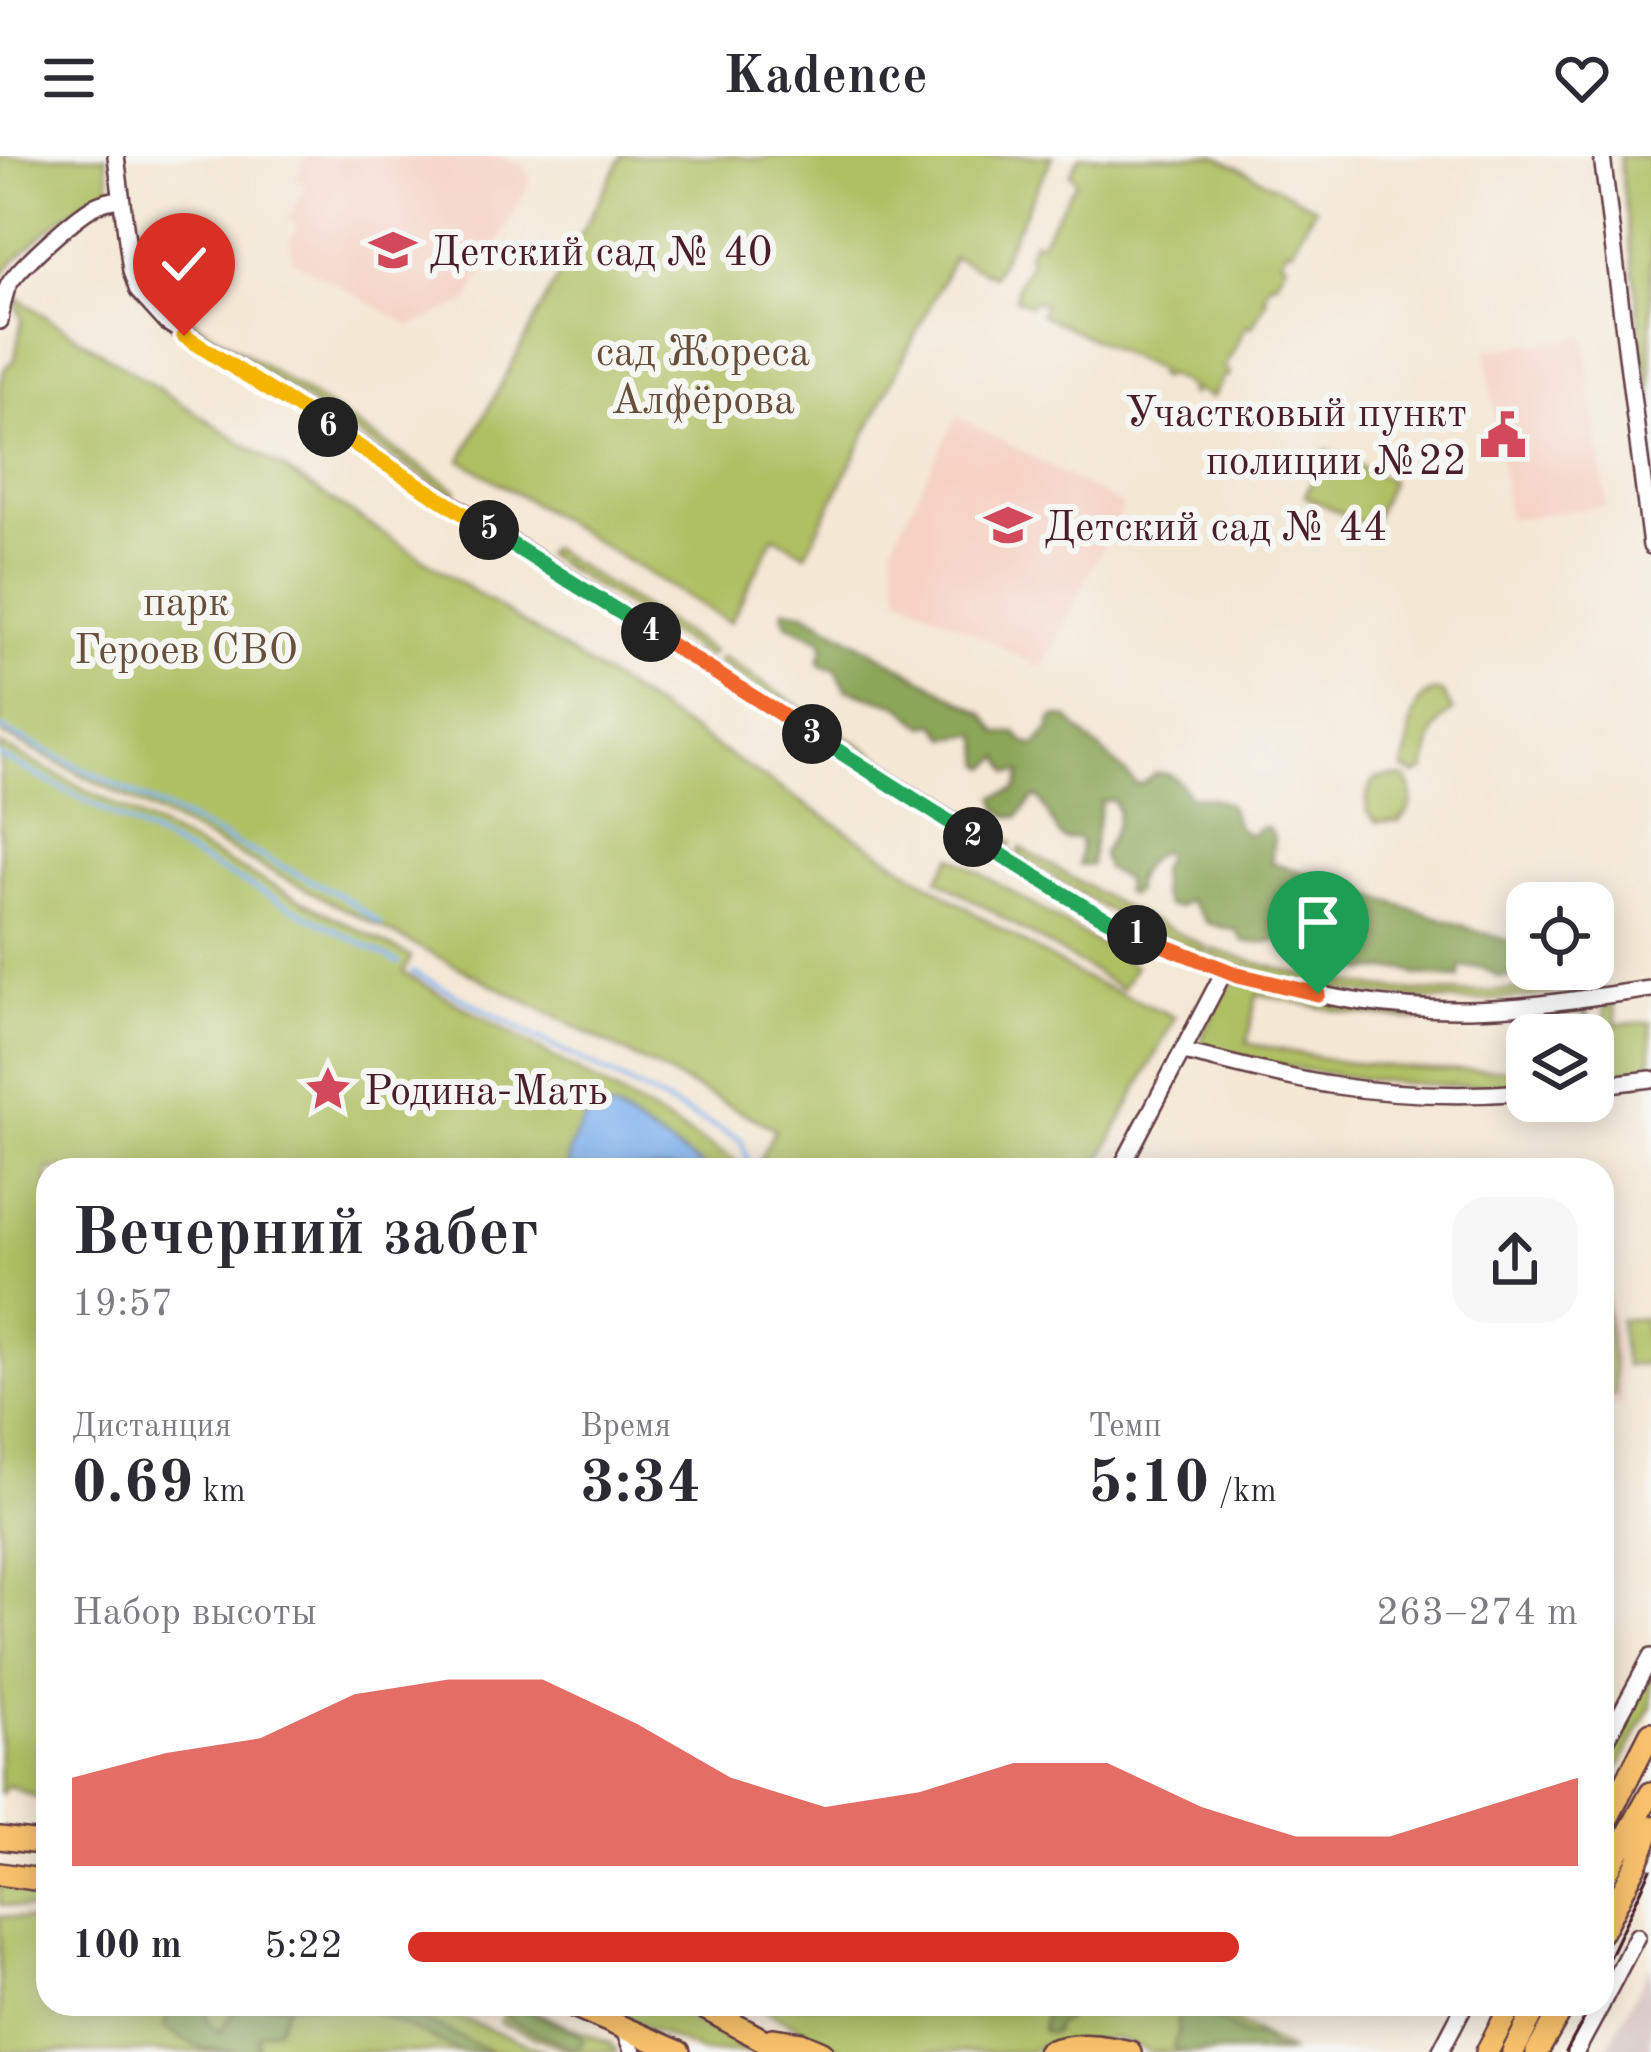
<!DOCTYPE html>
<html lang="ru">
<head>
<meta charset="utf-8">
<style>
  body { margin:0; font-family:"Old Standard TT",serif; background:#f7f7f7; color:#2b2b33; height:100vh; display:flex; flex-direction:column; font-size:45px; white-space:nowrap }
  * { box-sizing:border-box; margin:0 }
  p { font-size:39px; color:#7c7c81 }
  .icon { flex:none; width:66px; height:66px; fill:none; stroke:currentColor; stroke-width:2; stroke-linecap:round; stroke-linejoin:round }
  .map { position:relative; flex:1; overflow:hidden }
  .side { position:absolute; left:36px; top:1002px; width:1578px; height:858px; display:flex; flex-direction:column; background:#fff; border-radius:36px; box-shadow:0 6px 30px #0003 }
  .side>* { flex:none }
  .buttons { position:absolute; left:1506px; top:726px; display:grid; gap:24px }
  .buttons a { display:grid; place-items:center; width:108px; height:108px; border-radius:24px; background:#fff; box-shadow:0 6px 30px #0003; font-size:60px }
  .pin { position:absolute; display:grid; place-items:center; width:102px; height:102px; color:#fff; margin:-123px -51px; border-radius:50% 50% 50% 0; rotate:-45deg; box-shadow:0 0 12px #0007 }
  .pin .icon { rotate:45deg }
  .km { position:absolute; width:60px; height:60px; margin:-30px; border-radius:50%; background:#222; color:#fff; font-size:33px; line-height:60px; text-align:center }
  .round { display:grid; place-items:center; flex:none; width:126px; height:126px; border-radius:36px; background:#f7f7f7 }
  .headline { display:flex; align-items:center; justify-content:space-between; height:204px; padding:0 36px }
  h1 { font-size:66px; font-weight:700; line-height:90px }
  .figures { display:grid; grid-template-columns:repeat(3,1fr); gap:18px; height:204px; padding:12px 36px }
  .figures div { display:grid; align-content:center }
  .figures b { font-size:60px; font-weight:700 }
  .figures small { font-size:33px; font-weight:400 }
  .figures p { font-size:33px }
  .chart { height:336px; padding:24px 36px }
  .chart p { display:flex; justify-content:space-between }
  .chart svg { width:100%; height:216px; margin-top:12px; fill:#d93025; opacity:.7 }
  ul { padding:0 36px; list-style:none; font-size:39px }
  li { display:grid; grid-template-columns:192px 144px 1fr; align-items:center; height:90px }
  li i { height:30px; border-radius:15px; background:#d93025 }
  header { display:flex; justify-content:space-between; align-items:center; height:156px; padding:0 36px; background:#fff; font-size:54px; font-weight:700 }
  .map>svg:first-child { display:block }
  .built { fill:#f6d2c4 }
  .industrial { fill:#d1bfbe }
  .green { fill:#afc063; stroke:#7c7047; stroke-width:3 }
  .forest { fill:#8ba659; stroke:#6a6242; stroke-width:3 }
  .water { fill:#82b4ee; stroke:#666a8c; stroke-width:3 }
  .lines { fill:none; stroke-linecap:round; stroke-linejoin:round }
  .stream { stroke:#82b4ee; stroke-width:4.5 }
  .minor-casing { stroke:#643d44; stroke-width:20 }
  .major-casing { stroke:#643d44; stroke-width:26 }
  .minor { stroke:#fff; stroke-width:15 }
  .major { stroke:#f7c06c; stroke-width:21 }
  .tram { stroke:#4a1f2b; stroke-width:3 }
  .split-1-casing { stroke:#fff; stroke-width:24 }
  .split-2-casing { stroke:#fff; stroke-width:24 }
  .split-3-casing { stroke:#fff; stroke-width:24 }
  .split-4-casing { stroke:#fff; stroke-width:24 }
  .split-5-casing { stroke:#fff; stroke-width:24 }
  .split-6-casing { stroke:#fff; stroke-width:24 }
  .split-7-casing { stroke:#fff; stroke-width:24 }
  .split-1 { stroke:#f0652b; stroke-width:15 }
  .split-2 { stroke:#22a559; stroke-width:15 }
  .split-3 { stroke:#22a559; stroke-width:15 }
  .split-4 { stroke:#f0652b; stroke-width:15 }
  .split-5 { stroke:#22a559; stroke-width:15 }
  .split-6 { stroke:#f5b400; stroke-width:15 }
  .split-7 { stroke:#f5b400; stroke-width:15 }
  .labels { text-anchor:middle; stroke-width:12; stroke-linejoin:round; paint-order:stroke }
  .poi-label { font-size:42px; fill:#4a1f2b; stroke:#f6f6f2; text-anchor:start }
  .park-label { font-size:42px; fill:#684f3c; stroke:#f6f6f2 }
</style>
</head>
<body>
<header><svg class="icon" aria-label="menu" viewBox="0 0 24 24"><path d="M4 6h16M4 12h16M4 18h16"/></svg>Kadence<svg class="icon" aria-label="heart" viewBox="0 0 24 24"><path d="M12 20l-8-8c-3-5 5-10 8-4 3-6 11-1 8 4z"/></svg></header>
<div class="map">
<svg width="1651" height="1896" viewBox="0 0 1651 1896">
  <rect width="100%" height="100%" fill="#f6f6f2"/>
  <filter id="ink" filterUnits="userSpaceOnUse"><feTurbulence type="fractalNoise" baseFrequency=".00833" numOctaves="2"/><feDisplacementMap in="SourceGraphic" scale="24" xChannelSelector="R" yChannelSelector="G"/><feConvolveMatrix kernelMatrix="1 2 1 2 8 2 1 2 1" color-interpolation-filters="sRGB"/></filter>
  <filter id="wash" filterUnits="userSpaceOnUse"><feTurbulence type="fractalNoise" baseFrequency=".004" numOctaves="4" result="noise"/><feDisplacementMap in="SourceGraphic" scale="48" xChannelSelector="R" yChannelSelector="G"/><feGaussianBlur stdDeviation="2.7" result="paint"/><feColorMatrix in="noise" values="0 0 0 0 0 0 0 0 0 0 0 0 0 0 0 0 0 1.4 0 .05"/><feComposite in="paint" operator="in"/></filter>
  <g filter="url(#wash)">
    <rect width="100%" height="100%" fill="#f4e7d4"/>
    <path class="built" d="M307,0H504L526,12L531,24L469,145L411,170L292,104L290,83L297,70L287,64L306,29L295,23Z
      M1585,181L1607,350L1508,363L1486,194Z
      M957,260L1123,350L1042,513L899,438L892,389Z
      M1602,1057L1623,1251L1602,1256Z"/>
    <path class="industrial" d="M1651,1808V1896H1605Z"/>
    <path class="green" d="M0,0H106L110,32C76,45 24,93 0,121Z
      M622,0H733L759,4L770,0H1053L993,120L954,101L806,398L774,380L730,467L461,304Z
      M1080,0H1217L1315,51L1292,93L1287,91L1281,103L1286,107L1275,127L1270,125L1263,140L1267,142L1252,171L1247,169L1224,212L1230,216L1228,221L1224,220L1212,242L1195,234L1192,239L1188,237L1190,231L1165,218L1161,223L1157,220L1159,215L1040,158L1044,149L1035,144L1030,150L1016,143L1017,129L1031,104L1026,100L1034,85L1040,87L1077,24L1070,18Z
      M1619,0H1648L1651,10V258Z
      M139,70C144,104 151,130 177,154L457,334L453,340L173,160C142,129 138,113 133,71Z
      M14,140L981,761L1082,821L1175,861L1095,1014H755L775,973L0,577V233L4,213L15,203L22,163Z
      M1326,294L1391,325L1370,371L1305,340Z
      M550,392L713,496L707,501L544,398Z
      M722,501L1012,686L1009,693L717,507Z
      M1432,536H1442L1453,555C1430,568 1431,591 1425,614L1415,619L1403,613C1412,588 1404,548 1432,536Z
      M0,589L411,801L404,817L735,1004L730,1014H48V1657L42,1656L46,1646L7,1629L2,1637L0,1636Z
      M1392,621L1405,622C1416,639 1414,653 1399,666H1377L1367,656C1366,642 1367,633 1376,622Z
      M1021,692L1112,745L1208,792L1205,798L1107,754L1018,699Z
      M952,700L1135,810L1122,833L938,723Z
      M1213,793C1283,817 1358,832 1432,836C1488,839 1544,830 1600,825L1601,831C1556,837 1509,845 1463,845C1378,844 1289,829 1210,800Z
      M1234,826C1284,834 1332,850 1381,856C1449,865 1519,862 1587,852L1590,879H1587L1584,856C1508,864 1434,869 1358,858C1324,854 1290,843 1257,838L1247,887L1342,906L1432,914L1527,913V928C1438,933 1354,926 1267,906C1246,901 1224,897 1204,890L1202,885L1203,878L1225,835Z
      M1614,849L1617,868L1651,866V912L1609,917L1604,850Z
      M1602,1114L1616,1239L1602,1241Z
      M1644,1162L1649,1207L1625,1210L1619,1164Z
      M1651,1516V1551L1602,1643V1608Z
      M0,1728L48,1736V1756L0,1749Z
      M0,1760L48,1767V1848H424L547,1896H0Z
      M507,1848H517L611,1888L617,1896H572L500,1867Z
      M592,1848H657L760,1896H702Z
      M752,1848H1219L1216,1854L1292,1896H1151L1116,1883L1042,1889L1029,1896H848Z"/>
    <path class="forest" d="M784,453L804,456L984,558L998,577H1016L1024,586L1035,590L1051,572V565L1056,561L1068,562C1089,587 1114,603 1136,628H1142L1156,617C1175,617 1180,625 1189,640L1212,642L1228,648C1237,660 1233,676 1251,678L1262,671L1268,672L1274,682L1271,706L1527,791V813H1584L1537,820L1499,821L1482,811H1461L1459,822L1417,819L1406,813L1362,815L1341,796L1316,791L1292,781L1262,787L1243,786L1237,775L1207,767L1189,744L1179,751L1167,750L1161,739L1159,714L1166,699L1161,696C1146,703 1133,718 1135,735L1130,739L1125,736L1124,723L1106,713L1102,698C1111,680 1125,663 1113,644L1101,646C1099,668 1092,688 1091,709H1079L1081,685L1076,682L1065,684L1060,680L1039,642H1033L1018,661L1008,660L998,653L995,641L1017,633L1022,616L1010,617L1001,601L988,612L983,608L980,583L977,578L948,582L936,568L924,570L899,549L846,533L835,513L823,511L819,506L824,490L820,483L789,469L783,461Z
      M171,1848H203L211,1870L220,1876L238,1848H289L278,1872L258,1878V1896C219,1896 194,1896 164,1871Z
      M356,1848H387L492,1896H462Z
      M1045,1848H1121L1112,1858L1088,1859L1075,1851L1063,1865L1056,1868L1054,1876L1045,1877L1042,1874C1042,1864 1046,1858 1045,1848Z
      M1187,1848H1213V1859L1216,1862L1246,1880H1261L1271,1891L1286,1896H1183L1173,1891L1179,1876L1177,1861Z
      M513,1849L579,1877L583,1884L581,1890L572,1892L510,1865L507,1857Z"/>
    <path class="water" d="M598,952L616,955L709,1014H569C564,993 581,973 590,954Z"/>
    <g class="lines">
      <path class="stream" d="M0,572L340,739L381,768
        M0,600L399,807
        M413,816L533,880L741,984L750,1012"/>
    </g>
  </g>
  <g filter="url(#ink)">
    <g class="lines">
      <defs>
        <path id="minor" d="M116,0L131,115L138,135L166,166L1104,762C1217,818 1340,855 1468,853C1529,852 1590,841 1651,833
          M1602,0L1651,390
          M0,165C2,153 3,139 9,128C21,109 74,62 93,51C102,46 111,44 121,43
          M1183,896C1232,907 1281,921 1330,929C1395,939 1462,941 1527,936
          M1593,930L1651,923
          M1120,1014L1225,814
          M1602,1592L1651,1501
          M1602,1847L1637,1780
          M622,1870L633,1896
          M1440,1896L1465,1848
          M1576,1896L1602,1848"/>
        <path id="major" d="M1602,1673L1651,1577
          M0,1682L48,1688
          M0,1718L48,1725
          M1602,1725L1651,1637
          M1602,1775L1637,1707L1651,1671
          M569,1848L679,1896
          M697,1848L785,1896
          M772,1883L801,1887L822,1896
          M1048,1896C1076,1886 1101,1889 1130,1896
          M1487,1896L1512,1848
          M1513,1896L1538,1848
          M1537,1896L1565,1848"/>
      </defs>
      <use href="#minor" class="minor-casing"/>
      <use href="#major" class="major-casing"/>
      <use href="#minor" class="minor"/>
      <use href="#major" class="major"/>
      <path class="tram" d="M1602,1816L1651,1713
        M1566,1896L1592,1848"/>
    </g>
  </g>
  <g class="lines" filter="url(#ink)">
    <defs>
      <path id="split-1" d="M1137,779L1238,819L1318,838"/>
      <path id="split-2" d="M973,681L1088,753L1137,779"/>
      <path id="split-3" d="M812,578L973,681"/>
      <path id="split-4" d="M651,476L812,578"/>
      <path id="split-5" d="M489,374L651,476"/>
      <path id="split-6" d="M328,271L489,374"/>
      <path id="split-7" d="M184,180L328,271"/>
    </defs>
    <use href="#split-1" class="split-1-casing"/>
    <use href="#split-2" class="split-2-casing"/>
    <use href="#split-3" class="split-3-casing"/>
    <use href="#split-4" class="split-4-casing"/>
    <use href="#split-5" class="split-5-casing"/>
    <use href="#split-6" class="split-6-casing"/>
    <use href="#split-7" class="split-7-casing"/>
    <use href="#split-1" class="split-1"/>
    <use href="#split-2" class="split-2"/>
    <use href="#split-3" class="split-3"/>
    <use href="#split-4" class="split-4"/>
    <use href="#split-5" class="split-5"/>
    <use href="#split-6" class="split-6"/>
    <use href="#split-7" class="split-7"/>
  </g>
  <defs>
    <symbol id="school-bare" viewBox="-9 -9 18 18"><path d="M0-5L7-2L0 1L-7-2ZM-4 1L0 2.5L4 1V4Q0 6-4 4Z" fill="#d1495b" stroke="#f6f6f2" stroke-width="2.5" paint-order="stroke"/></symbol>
    <symbol id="civic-bare" viewBox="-9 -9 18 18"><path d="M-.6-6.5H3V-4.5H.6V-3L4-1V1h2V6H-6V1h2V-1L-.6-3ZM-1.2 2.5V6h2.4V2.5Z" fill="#d1495b" stroke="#f6f6f2" stroke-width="2.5" paint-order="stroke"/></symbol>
    <symbol id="sight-bare" viewBox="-9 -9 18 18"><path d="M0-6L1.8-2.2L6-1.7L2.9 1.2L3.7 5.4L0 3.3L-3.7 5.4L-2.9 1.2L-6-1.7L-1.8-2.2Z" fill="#d1495b" stroke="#f6f6f2" stroke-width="2.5" paint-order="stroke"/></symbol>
  </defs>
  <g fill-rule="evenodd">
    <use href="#school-bare" x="360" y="61" width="66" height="66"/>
    <use href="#civic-bare" x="1470" y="246" width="66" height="66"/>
    <use href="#school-bare" x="975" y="336" width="66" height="66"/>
    <use href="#sight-bare" x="295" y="900" width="66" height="66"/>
  </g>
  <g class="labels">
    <g class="poi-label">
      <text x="429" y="109">Детский сад № 40</text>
      <text x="1467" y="270" text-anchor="end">Участковый пункт<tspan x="1467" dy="48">полиции №22</tspan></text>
      <text x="1044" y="384">Детский сад № 44</text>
      <text x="364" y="948">Родина-Мать</text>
    </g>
    <g class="park-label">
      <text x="703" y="209">сад Жореса<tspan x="703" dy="48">Алфёрова</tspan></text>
      <text x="186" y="459">парк<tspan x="186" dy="48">Героев СВО</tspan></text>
    </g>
  </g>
</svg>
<div class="buttons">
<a><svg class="icon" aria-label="locate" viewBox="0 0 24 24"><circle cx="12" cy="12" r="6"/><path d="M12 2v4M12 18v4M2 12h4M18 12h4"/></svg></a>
<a><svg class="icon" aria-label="layers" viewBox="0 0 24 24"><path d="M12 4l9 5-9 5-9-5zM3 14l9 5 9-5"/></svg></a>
</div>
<div class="pin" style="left:1318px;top:838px;background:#1e9e55"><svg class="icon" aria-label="arrive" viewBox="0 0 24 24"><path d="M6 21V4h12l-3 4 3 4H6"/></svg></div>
<div class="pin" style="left:184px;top:180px;background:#d93025"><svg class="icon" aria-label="check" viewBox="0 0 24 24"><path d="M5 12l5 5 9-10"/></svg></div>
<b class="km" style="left:1137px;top:779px">1</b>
<b class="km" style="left:973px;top:681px">2</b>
<b class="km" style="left:812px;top:578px">3</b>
<b class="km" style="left:651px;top:476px">4</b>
<b class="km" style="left:489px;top:374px">5</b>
<b class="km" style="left:328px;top:271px">6</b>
<section class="side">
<div class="headline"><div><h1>Вечерний забег</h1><p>19:57</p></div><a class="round"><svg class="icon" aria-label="share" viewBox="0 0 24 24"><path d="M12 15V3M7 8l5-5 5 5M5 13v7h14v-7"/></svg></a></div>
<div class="figures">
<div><p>Дистанция</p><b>0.69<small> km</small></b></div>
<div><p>Время</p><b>3:34</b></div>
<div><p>Темп</p><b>5:10<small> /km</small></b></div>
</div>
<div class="chart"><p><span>Набор высоты</span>263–274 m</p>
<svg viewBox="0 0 160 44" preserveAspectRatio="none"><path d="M0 44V26L10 21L20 18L30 9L40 6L50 6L60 15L70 26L80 32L90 29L100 23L110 23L120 32L130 38L140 38L150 32L160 26V44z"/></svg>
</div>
<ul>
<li><b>100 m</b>5:22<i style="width:71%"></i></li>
</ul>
</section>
</div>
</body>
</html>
